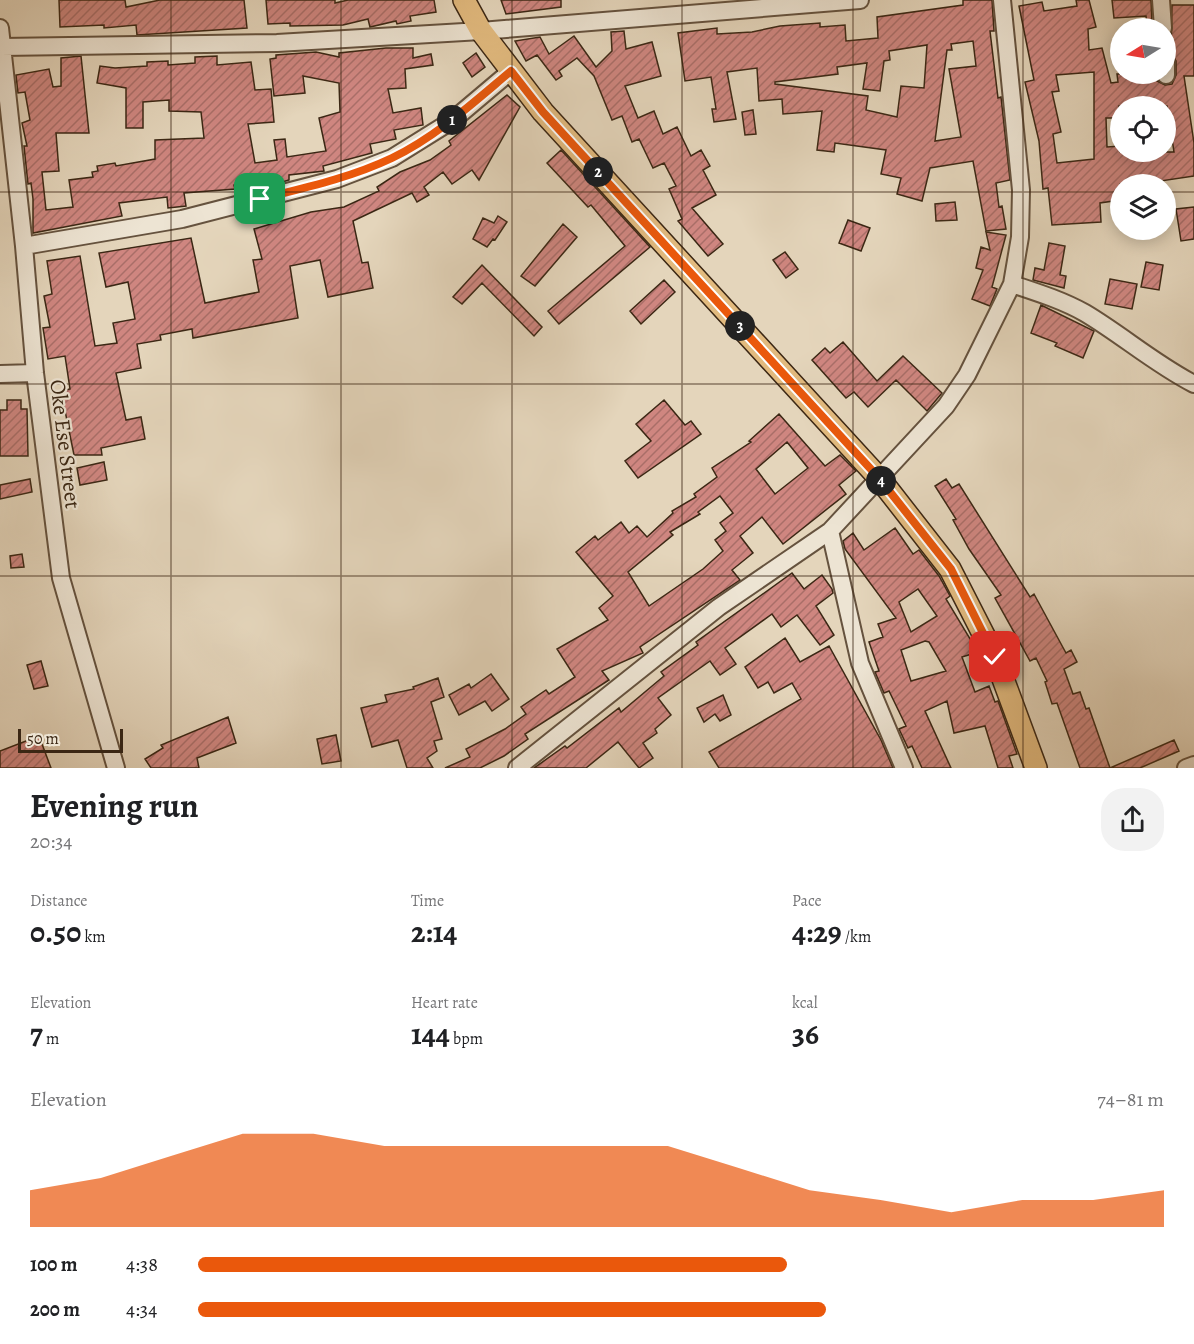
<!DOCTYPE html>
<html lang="en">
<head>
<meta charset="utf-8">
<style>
  body { margin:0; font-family:Alegreya,serif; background:#f2f2f2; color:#202124; height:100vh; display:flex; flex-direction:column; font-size:22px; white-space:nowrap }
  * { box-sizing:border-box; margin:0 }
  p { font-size:20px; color:#757577 }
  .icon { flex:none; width:33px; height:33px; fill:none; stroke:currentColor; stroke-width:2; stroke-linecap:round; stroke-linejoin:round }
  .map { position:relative; height:768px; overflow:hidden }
  .details { display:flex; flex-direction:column; background:#fff; flex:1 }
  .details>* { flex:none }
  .needle { width:39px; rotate:259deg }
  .fabs { position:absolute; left:1110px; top:18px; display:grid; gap:12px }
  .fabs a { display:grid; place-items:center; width:66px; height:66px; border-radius:50%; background:#fff; box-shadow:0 3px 15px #0003; font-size:30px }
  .scale { position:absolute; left:18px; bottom:15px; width:105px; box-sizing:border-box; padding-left:6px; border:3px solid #3b2714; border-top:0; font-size:16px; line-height:21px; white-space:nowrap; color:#3b2714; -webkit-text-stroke:4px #ede4d3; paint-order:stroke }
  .pin { position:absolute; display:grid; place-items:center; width:51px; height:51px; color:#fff; margin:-26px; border-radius:12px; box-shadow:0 3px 9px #0006 }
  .km { position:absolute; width:30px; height:30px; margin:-15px; border-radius:50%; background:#222; color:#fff; font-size:16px; line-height:30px; text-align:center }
  .round { display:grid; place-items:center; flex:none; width:63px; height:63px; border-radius:24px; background:#f2f2f2 }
  .summary { display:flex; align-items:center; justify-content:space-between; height:102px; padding:0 30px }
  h1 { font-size:33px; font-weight:700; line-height:45px }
  .figures { display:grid; grid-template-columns:repeat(3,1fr); gap:9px; height:102px; padding:6px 30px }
  .figures div { display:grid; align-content:center }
  .figures b { font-size:30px; font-weight:700 }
  .figures small { font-size:16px; font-weight:400 }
  .figures p { font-size:16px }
  .chart { height:168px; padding:12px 30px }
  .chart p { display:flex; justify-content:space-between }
  .chart svg { width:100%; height:108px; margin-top:6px; fill:#ea580c; opacity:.7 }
  ul { padding:0 30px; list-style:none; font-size:20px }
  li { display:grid; grid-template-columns:96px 72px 1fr; align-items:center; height:45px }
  li i { height:15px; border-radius:8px; background:#ea580c }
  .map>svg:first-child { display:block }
  .building { fill:url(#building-hatch); stroke:#3b2714; stroke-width:1.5; fill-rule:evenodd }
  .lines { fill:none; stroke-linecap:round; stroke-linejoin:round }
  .minor-casing { stroke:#65523e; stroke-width:20 }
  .major-casing { stroke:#3b2714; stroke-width:24 }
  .minor { stroke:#ede4d3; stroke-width:16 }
  .major { stroke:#e2ba7e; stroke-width:21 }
  .route-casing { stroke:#fff; stroke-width:12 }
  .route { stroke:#ea580c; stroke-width:8 }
  .grid { fill:none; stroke:#3b2714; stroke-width:1.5; stroke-opacity:0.55 }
  .labels { text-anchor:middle; stroke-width:4.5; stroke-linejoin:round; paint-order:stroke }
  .street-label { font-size:22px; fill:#3b2714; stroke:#ede4d3 }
</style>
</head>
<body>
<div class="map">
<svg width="1194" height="768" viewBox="0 0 1194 768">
  <defs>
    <pattern id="building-hatch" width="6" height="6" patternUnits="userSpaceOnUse" patternTransform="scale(1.5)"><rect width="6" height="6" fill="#cf8680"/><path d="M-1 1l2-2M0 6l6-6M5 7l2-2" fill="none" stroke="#a96e68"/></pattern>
  </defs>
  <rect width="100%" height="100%" fill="#e4d5bb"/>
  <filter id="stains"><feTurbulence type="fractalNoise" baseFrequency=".00333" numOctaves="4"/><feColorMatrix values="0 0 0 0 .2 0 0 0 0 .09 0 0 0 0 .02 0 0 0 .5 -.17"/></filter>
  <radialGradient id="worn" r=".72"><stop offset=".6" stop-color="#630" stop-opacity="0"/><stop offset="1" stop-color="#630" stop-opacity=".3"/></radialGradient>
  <path class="building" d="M59,0H125L126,7L160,0H244L247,28L137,35L136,25L104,28V25L60,27Z
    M266,0H335V3L348,0H434L436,12L410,16L411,21L397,24L396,21L370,27L368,19L343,25L290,26V23L268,24Z
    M501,0H561V7L506,14Z
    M963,0H992L994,31H990L998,98L1001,97L1010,180L996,183L999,207L1002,206L1006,229L986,231L973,161L930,168L922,201L897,194L901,178L881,174L886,150L835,143L834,152L817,150L822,111L783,114L782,99L759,101L757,68L727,72L736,119L714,122L712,109H716L711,77L685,81L678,33L717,28V34L752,32L780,26L820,23V27L845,25L846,41L878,38L877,17L963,5ZM973,41L976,66L949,69L961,137L935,141L947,50H952L951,44ZM927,45L924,88L901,86L897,117L866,110L868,96L775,84V82L838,74L837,67L867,63L863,89L880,91L884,61L890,60L889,51Z
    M1076,0H1089L1096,27L1088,29L1089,50L1102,48L1111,83L1118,82L1117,74H1155L1157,81L1165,85L1172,84L1176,75V61L1171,53L1172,5H1194V76H1184L1194,143V176L1160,181L1161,184H1120V200L1100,203L1101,222L1052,225L1048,188L1043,189L1039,141L1025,82L1034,80L1019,6L1042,2L1044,11L1077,6ZM1094,72V159L1057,163L1053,134L1061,132L1052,92L1059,91L1056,75ZM1119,106H1167L1174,152H1120V146L1107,147L1106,118H1119Z
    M1112,0H1151L1152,24H1147L1146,16L1114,18Z
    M624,31L626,49L652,42L661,76L625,86L638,118L654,111L663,134L677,127L691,156L701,150L710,166L703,170L716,195L692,208L723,244L708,256L678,221L682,219L669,189L676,186L664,163L653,168L639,139L632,142L622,116L612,120L594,76L577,58L559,71L562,76L556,80L537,55L526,61L515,41L540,37L549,54L574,36L596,67L612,51L611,32Z
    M386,48H413V58L431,54L433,65L405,69L406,88L388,89L393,113L421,108L423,125L394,130L396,139L370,144L372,153L323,166L324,171L289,175V180L279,183V176L268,177L269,180L234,185L235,189L184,193L186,206L168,208L167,197L119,203L122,216L33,233V199L31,183L28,184L24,146H27L22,123L30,120L25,92L18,93L16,75L49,69L53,87L61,86V58L81,56L89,133H56L59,171L42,172L46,210L73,207L69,180L93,177L92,172L98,171L97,166L115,163L116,166L155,159V140L204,138L201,112L169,111V100L143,102V128H126V88L97,83L100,66L115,68L147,66V62L168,61V65L195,63V57L217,56V65L251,62L255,90L271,89L274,122L248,124L255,163L277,160L274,140L285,139L287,157L326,151L319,118L340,112L339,83L303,76L305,93L274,96L270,59L276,58V55L316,52L339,57V53Z
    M476,53L485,67L472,77L463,63Z
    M507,95L520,107L479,180L472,170L452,184L443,172L424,187L429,195L417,202L412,193L353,221L362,263L368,262L373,288L328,297L320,260L290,266L298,318L193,338L192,329L160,335L161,340L137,344L141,368L116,373L126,420L141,417L145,439L101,448L102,455H74L61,391L70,389L65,356L48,359L43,328L50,327L44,296L52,294L47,261L80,256L95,346L117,343L113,323L135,319L128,282L106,287L99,253L191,238L205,303L259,292L253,260L262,259L254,229L311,212L344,207L379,191L377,187L400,172L430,160L451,145L449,141Z
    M753,110L756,134L745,135L742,112Z
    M561,150L650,247L559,324L548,311L625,246L591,205L588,207L547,163Z
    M955,202L957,220L936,221L935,204Z
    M1194,207V239L1181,241L1176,209Z
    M498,216L507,222L495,240L493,239L487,247L473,239L483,218L494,223Z
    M848,220L870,228L861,251L839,243Z
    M563,224L577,237L535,286L521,276Z
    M986,232L1006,235L992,287L997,289L990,306L972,299L983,270L976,268L981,247L990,250Z
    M1049,243L1065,246L1060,275L1066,276L1064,288L1033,280L1035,268L1044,270Z
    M785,252L798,269L786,278L773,260Z
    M1146,262L1163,265L1159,290L1141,287Z
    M482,265L542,327L534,336L482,283L462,304L453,297Z
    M1110,279L1137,284L1132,309L1105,304Z
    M664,280L675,292L641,324L630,311Z
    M1041,305L1094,331L1083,358L1055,346L1057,343L1031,333Z
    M843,342L877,381L903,356L942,393L927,411L896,380L868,407L854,392L846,398L812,360L825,348L830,353Z
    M7,400H21V409H27L28,456H0V410H7Z
    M664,400L685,425L691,421L701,434L638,478L625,461L651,441L636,424Z
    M779,414L825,466L840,455L856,471L839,485L846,494L783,544L762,517L740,536L753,553L732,570L740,580L640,647L643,653L602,671L609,680L525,734L528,739L504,756L480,768H445L470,757L466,749L505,729L526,714L521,707L546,690L549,694L575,677L557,649L608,620L599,608L613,596L576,552L595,536L598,540L621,522L629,533L637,526L647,537L673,513L672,511L696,497L694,494L717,477L712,468L751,442L749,441ZM787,442L808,468L775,494L756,469ZM720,496L733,513L720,523L726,531L715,540L723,551L703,569L649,606L628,572L673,535L670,532L700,514L698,512Z
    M104,462L107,480L80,485L77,468Z
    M30,479L32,492L0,499V485Z
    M946,479L952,488L959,484L1030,597L1034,594L1066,653L1071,650L1077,662L1064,669L1073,694L1080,692L1086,709L1089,708L1110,768H1080L1057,703L1052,704L1045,682L1047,681L1036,658L1030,661L995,598L1001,595L969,549L953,520L956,519L935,486Z
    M895,528L913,554L919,550L939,576L950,596L946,599L978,652L962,657L975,692L989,686L995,702L998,701L1017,754L1009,756L1013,768H998L985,726L954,733L947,701L925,711L951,768H922L912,746L908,748L899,729L906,726L889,691L884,693L875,672L879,671L869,642L883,637L878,624L896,618L845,549L843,541L853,533L864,550ZM918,589L937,616L911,632L899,602ZM925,641L929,642L946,671L911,681L901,650Z
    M22,554L24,567L11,568L10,556Z
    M792,573L804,589L822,575L832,589L833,593L816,606L834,635L820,645L797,615L781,627L772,614L725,648L736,664L720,675L710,661L658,698L671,715L655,729L657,733L643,743L653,758L639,768L618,742L586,768H534L565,746L567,748L619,708L621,712L664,676L661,672L698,645L696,642Z
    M785,638L800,662L829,646L881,740L893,768H719L709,752L801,699L792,683L774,693L768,682L758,688L745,667Z
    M41,661L48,686L34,689L27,665Z
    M491,674L509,699L492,711L485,701L459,715L449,695L469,684L471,688Z
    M438,678L444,697L431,702L442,739L434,741L437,751L427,758L433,768H407L398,740L372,747L361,708L387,702L385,695L414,689L413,687Z
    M723,695L731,715L720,721L715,714L704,722L697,708Z
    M228,717L236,743L197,758L199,768H151L145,759L163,748L161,745Z
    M336,735L341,761L322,764L317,739Z
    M39,736L51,768H0V751Z
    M1174,740L1179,751L1140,768H1110Z"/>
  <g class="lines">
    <defs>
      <path id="minor" d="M1161,0L1163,28
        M0,28L24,246L35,373L61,578L116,768
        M2,47L277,43L481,31L860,0
        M1166,62V75
        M24,246L182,219L337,179L392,158L453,120L511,71
        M1012,284C1036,292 1062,300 1085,313C1122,335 1155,364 1194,384
        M0,374L35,373
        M830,531L860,663L904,768
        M517,768L719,607L830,531L946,406L967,375L1012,284L1020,237L1021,190L1002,0
        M1186,768L1194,765"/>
      <path id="major" d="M464,0L481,31L543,112L879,478L950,569L995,657L1036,768"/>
    </defs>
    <use href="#minor" class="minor-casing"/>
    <use href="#major" class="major-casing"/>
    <use href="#minor" class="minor"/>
    <use href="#major" class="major"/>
  </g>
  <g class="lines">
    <defs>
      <path id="route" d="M260,199C304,188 350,178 392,158C436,137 474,102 511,71L543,112L879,478L951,569L995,657"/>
    </defs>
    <use href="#route" class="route-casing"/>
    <use href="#route" class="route"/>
  </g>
  <path class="grid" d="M171,0V768M341,0V768M512,0V768M682,0V768M853,0V768M1023,0V768M0,192H1120M1166,192H1194M0,384H1194M0,576H1194"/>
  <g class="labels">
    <g class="street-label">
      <text transform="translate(66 444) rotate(83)" y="8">Oke Ese Street</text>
    </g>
  </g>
  <rect width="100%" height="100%" filter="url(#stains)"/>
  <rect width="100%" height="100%" fill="url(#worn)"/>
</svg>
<div class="fabs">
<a><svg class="needle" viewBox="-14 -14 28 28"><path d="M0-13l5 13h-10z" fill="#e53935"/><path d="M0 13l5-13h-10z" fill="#757577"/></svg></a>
<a><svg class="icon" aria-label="locate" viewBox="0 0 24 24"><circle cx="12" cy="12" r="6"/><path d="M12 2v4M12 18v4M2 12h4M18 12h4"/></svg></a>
<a><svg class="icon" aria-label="layers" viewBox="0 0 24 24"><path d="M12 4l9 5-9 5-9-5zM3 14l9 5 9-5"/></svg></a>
</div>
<div class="scale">50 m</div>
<div class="pin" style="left:260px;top:199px;background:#1e9e55"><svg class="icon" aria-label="arrive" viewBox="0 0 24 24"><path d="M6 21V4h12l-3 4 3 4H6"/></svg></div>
<div class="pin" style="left:995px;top:657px;background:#d93025"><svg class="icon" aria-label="check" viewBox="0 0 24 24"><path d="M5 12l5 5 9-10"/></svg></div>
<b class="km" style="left:452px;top:120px">1</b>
<b class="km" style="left:598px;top:172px">2</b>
<b class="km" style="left:740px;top:326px">3</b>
<b class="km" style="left:881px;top:481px">4</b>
</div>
<section class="details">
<div class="summary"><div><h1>Evening run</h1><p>20:34</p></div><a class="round"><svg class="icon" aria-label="share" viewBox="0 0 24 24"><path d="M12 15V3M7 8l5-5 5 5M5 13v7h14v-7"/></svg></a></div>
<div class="figures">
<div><p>Distance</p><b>0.50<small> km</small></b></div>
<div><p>Time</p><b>2:14</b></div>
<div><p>Pace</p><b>4:29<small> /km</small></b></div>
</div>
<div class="figures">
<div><p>Elevation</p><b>7<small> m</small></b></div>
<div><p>Heart rate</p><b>144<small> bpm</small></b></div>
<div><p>kcal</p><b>36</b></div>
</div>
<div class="chart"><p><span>Elevation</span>74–81 m</p>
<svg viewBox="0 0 160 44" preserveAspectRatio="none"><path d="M0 44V29L10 24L20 15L30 6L40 6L50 11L60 11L70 11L80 11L90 11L100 20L110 29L120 33L130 38L140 33L150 33L160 29V44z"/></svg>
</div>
<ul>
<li><b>100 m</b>4:38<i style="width:61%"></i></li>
<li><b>200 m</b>4:34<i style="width:65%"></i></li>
</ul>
</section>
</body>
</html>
